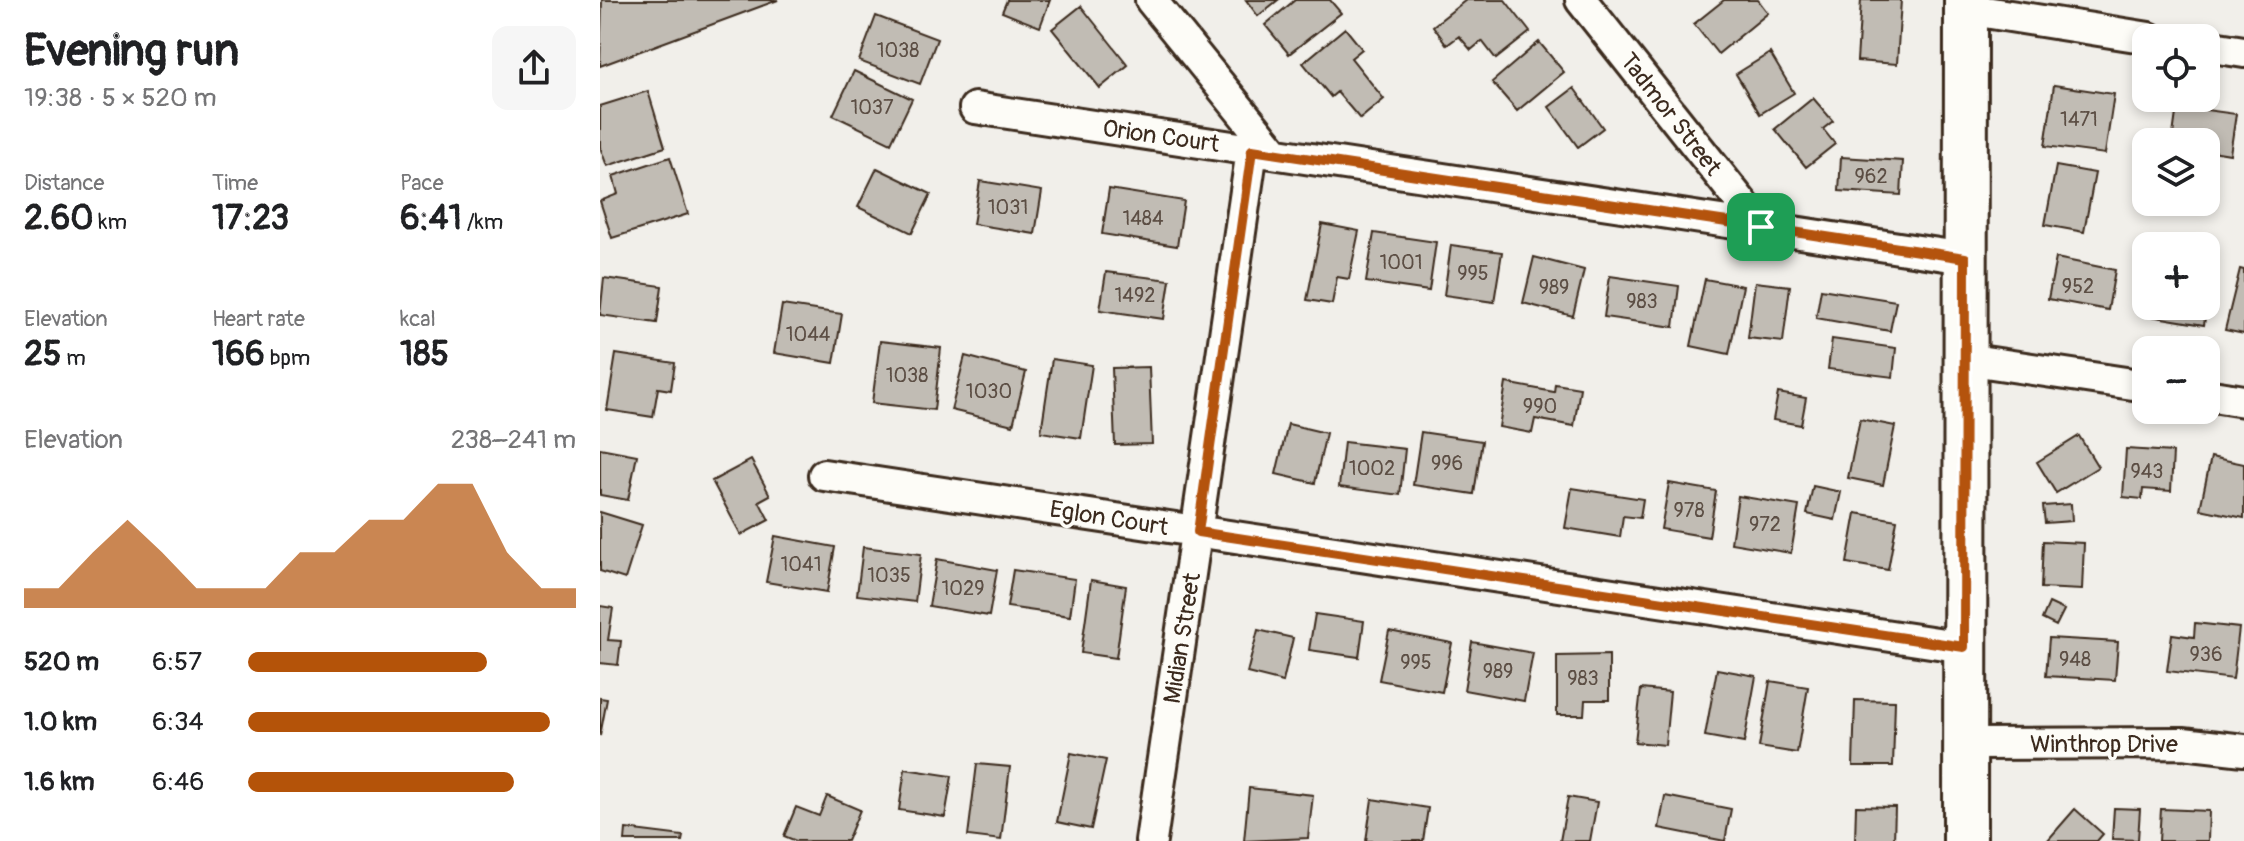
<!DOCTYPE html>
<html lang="en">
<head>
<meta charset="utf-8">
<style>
  body { margin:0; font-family:Pangolin,sans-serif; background:#f6f6f6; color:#202124; height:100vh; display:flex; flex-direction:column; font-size:30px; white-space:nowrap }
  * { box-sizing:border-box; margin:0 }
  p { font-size:26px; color:#757577 }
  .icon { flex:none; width:44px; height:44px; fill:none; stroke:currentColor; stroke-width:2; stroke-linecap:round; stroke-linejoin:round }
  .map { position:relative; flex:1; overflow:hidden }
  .drawer { display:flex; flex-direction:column; background:#fff; width:600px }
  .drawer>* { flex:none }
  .fabs { position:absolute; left:1532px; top:24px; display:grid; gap:16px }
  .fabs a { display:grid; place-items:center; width:88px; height:88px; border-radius:16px; background:#fff; box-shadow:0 4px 12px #0003; font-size:40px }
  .pin { position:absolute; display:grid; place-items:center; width:68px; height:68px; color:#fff; margin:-34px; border-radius:16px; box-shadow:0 4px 12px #0006 }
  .round { display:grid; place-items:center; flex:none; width:84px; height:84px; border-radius:16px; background:#f6f6f6 }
  .head { display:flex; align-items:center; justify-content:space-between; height:136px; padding:0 24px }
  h1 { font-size:44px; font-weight:800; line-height:60px }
  .metrics { display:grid; grid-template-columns:repeat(3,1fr); gap:12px; height:136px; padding:8px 24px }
  .metrics div { display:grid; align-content:center }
  .metrics b { font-size:34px; font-weight:800 }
  .metrics small { font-size:22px; font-weight:400 }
  .metrics p { font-size:22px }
  .chart { height:224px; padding:16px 24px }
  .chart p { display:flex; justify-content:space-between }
  .chart svg { width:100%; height:144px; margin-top:8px; fill:#b45309; opacity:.7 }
  ul { padding:0 24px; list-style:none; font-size:26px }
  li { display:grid; grid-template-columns:128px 96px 1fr; align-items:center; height:60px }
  li i { height:20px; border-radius:10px; background:#b45309 }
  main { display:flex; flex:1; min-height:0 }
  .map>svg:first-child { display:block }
  .building { fill:#c1bcb4; stroke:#3b2a1e; stroke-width:2 }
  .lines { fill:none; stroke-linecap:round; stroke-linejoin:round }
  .street-casing { stroke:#3b2a1e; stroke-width:36 }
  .secondary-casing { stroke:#3b2a1e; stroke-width:48 }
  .street { stroke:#fdfcf7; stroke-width:30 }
  .secondary { stroke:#fdfcf7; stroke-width:42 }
  .route-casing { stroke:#fff; stroke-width:16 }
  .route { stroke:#b45309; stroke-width:10 }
  .labels { text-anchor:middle; stroke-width:7; stroke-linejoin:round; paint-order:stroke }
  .number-label { font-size:20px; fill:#5c4e44 }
  .street-label { font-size:24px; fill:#3b2a1e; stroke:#fdfcf7 }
</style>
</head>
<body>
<main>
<section class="drawer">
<div class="head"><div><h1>Evening run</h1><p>19:38 · 5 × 520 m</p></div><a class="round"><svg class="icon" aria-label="share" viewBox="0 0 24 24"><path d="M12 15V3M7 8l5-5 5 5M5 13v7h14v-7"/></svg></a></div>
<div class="metrics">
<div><p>Distance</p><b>2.60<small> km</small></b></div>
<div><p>Time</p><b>17:23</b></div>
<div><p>Pace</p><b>6:41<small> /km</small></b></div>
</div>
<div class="metrics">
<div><p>Elevation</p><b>25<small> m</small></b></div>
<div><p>Heart rate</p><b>166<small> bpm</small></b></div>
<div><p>kcal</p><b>185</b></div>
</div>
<div class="chart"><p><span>Elevation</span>238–241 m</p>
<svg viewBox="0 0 160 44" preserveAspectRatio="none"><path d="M0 44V38L10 38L20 27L30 17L40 27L50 38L60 38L70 38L80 27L90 27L100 17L110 17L120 6L130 6L140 27L150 38L160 38V44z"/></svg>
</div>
<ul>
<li><b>520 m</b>6:57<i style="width:73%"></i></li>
<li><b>1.0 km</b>6:34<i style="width:92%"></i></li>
<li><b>1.6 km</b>6:46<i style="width:81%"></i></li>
</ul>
</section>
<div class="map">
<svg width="1644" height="841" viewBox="0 0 1644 841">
  <rect width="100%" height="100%" fill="#f1efea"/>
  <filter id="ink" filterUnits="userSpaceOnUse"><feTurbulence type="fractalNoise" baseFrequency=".0125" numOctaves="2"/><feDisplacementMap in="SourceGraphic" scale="16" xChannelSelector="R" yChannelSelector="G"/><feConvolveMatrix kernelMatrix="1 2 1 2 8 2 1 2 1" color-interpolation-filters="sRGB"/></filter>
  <g filter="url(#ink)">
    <path class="building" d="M2,0H178L0,66Z
      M407,0H450L440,27L402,12Z
      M646,0H678L658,16Z
      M695,0H730L741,13L689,54L665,25Z
      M866,0H905L930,32L896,59L882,41L871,50L859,36L847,45L833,26Z
      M1124,0H1158L1168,13L1118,54L1094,24Z
      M1261,0H1301L1297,64L1257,61Z
      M481,6L528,65L500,88L452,29Z
      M276,16L337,39L320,84L259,61Z
      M745,28L762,49L751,58L784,99L760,119L737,92L731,97L703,63Z
      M939,42L964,72L917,111L892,82Z
      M1170,53L1194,93L1160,114L1136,74Z
      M254,71L312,99L291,143L233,115Z
      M1454,85L1514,94L1505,154L1445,146Z
      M974,88L1003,128L978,147L949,107Z
      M48,91L65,147L7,166L0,147V106Z
      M1213,98L1233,121L1223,129L1235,144L1206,167L1175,129Z
      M1577,106L1636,114L1630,154L1606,150V142H1572Z
      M70,157L88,214L12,238L0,201L18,194L13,176Z
      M1241,157L1303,161L1301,195L1239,191Z
      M1456,166L1495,173L1484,232L1445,225Z
      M277,168L331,194L312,233L258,207Z
      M380,181L442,191L435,234L373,224Z
      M509,189L584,201L577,246L502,234Z
      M722,224L759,231L749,279L737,277L732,304L707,300Z
      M774,233L836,242L829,291L766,282Z
      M851,245L902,252L894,302L844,295Z
      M934,257L984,270L973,316L923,303Z
      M1456,258L1515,270L1508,310L1448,299Z
      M1640,269L1644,270V334L1625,330Z
      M1606,270L1612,271L1604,325L1544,315L1546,301V306H1606Z
      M506,272L570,280L564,319L500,310Z
      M1010,276L1079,286L1074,327L1004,317Z
      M4,278L62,286L57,323L0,315Z
      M1105,279L1143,286L1129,354L1091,346Z
      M1155,282L1190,286L1183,342L1148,338Z
      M1221,289L1296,301L1290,331L1216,318Z
      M182,305L242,314L234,363L174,353Z
      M1232,339L1296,348L1293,377L1228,369Z
      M280,341L341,348L334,410L272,403Z
      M16,354L75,363L71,390L58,388L53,417L7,410Z
      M365,356L426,372L413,425L351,410Z
      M452,359L492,365L481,438L441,432Z
      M549,367L552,444L515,445L512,368Z
      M906,383L954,392L955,384L980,388L974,426L935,419L932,433L899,427Z
      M1178,393L1206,398L1201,425L1173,420Z
      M1260,419L1295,426L1283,485L1248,478Z
      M688,424L726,433L715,483L676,474Z
      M821,432L882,441L874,494L813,485Z
      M1479,436L1498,467L1456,493L1437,462Z
      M744,442L805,449L800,495L739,487Z
      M0,448L37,455L28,500L0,495Z
      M1526,449L1573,452L1571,491L1543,489L1542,499L1523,497Z
      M1611,457L1644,464V518L1600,509Z
      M151,460L170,495L159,501L169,520L141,535L112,481Z
      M1069,483L1116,491L1109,537L1061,529Z
      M1213,486L1241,492L1235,520L1207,514Z
      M972,488L1043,499L1040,518L1023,516L1020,537L965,528Z
      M1138,496L1199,506L1191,553L1131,543Z
      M1471,504L1472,521L1445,523L1443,506Z
      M0,512L42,525L25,579L0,571Z
      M1256,513L1297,520L1288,570L1247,563Z
      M175,536L235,547L227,592L166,582Z
      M1443,541L1484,543L1482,590L1441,588Z
      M263,547L321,554L315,602L257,595Z
      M337,559L397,570L389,616L329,606Z
      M413,570L475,579L470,616L407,607Z
      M491,580L526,586L516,658L481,653Z
      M1449,603L1464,610L1456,626L1442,619Z
      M0,606L13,608L8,640L21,641L18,665L0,663Z
      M715,614L764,621L759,657L709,650Z
      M1595,623L1639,628L1633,679L1567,671L1572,634L1594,637Z
      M658,630L693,638L683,682L647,673Z
      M789,631L852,643L842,692L779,680Z
      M1449,638L1518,642L1515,680L1446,676Z
      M872,642L933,653L924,701L864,690Z
      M1009,655V700H985L984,715H957V656Z
      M1117,669L1156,676L1144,743L1105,736Z
      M1170,681L1208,687L1197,753L1159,747Z
      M1041,689L1070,692L1065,745L1035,742Z
      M0,698L7,699L0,736Z
      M1255,700L1295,701L1293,766H1253Z
      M471,753L506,760L491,829L457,822Z
      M377,764L410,767L401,840L368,836Z
      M305,769L352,776L345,817L299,810Z
      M649,788L713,795L708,838L644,841Z
      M227,796L260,810L247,841H196L184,836L196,807L219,816Z
      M1065,796L1131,809L1125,841L1059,828Z
      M968,797L997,802L990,841H960Z
      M772,799L828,808L823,841H766Z
      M1256,806L1295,807L1294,841H1255Z
      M1514,808L1540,809L1538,840L1512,839Z
      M1475,809L1503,834L1497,841H1447Z
      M1561,809L1609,811L1608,841H1559Z
      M26,829L83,836L82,841H25Z"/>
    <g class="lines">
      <defs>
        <path id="street" d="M551,0L675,153
          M981,0L1161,227
          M1366,9L1549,38
          M1606,46L1644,52
          M375,108L1365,258
          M1365,359L1546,386
          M1606,395L1644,401
          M224,475L1364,647
          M1364,744L1583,743L1644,750
          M551,841L652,150"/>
        <path id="secondary" d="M1365,841L1366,0"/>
      </defs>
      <use href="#street" class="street-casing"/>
      <use href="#secondary" class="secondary-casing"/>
      <use href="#street" class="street"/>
      <use href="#secondary" class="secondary"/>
    </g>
  </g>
  <g class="lines" filter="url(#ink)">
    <defs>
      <path id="route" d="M652,150L1365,258L1364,647L598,532Z"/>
    </defs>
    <use href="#route" class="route-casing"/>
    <use href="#route" class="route"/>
  </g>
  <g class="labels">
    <g class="number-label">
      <text x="298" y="57">1038</text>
      <text x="272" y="114">1037</text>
      <text x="1479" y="126">1471</text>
      <text x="1271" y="183">962</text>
      <text x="408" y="214">1031</text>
      <text x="543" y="225">1484</text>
      <text x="801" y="269">1001</text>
      <text x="873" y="280">995</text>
      <text x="1478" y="293">952</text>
      <text x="954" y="294">989</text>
      <text x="535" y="302">1492</text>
      <text x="1042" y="308">983</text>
      <text x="208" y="341">1044</text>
      <text x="307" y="382">1038</text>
      <text x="389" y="398">1030</text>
      <text x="940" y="413">990</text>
      <text x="847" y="470">996</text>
      <text x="772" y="475">1002</text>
      <text x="1547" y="478">943</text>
      <text x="1089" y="517">978</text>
      <text x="1165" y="531">972</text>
      <text x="201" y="571">1041</text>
      <text x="289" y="582">1035</text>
      <text x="363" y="595">1029</text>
      <text x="1606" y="661">936</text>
      <text x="1475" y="666">948</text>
      <text x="816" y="669">995</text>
      <text x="898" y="678">989</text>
      <text x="983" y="685">983</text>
    </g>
    <g class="street-label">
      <text transform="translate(1071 114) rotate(52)" y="8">Tadmor Street</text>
      <text transform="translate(561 136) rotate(8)" y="8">Orion Court</text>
      <text transform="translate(509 518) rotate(9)" y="8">Eglon Court</text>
      <text transform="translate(582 638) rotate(-81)" y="8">Midian Street</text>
      <text x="1504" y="752">Winthrop Drive</text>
    </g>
  </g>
</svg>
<div class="fabs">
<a><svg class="icon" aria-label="locate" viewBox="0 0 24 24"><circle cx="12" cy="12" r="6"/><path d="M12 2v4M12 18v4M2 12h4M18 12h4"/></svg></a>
<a><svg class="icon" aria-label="layers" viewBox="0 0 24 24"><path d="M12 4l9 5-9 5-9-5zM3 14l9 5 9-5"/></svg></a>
<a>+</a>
<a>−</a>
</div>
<div class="pin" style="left:1161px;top:227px;background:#1e9e55"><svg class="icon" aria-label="arrive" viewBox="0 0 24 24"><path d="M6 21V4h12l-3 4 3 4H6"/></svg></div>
</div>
</main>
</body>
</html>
